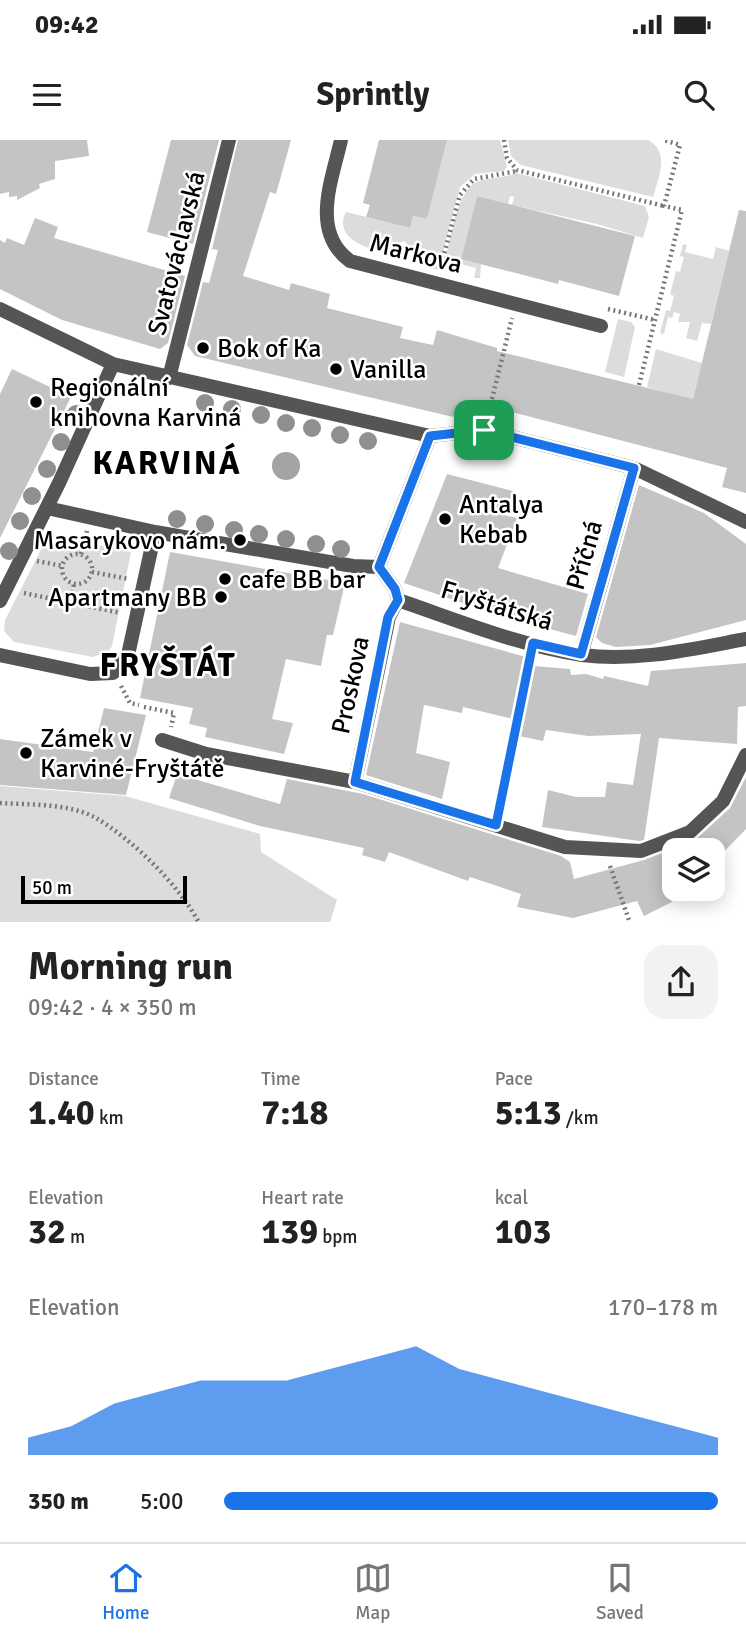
<!DOCTYPE html>
<html lang="en">
<head>
<meta charset="utf-8">
<style>
  body { margin:0; font-family:Signika,sans-serif; background:#f2f2f2; color:#222; height:100vh; display:flex; flex-direction:column; font-size:26px; white-space:nowrap }
  * { box-sizing:border-box; margin:0 }
  p { font-size:23px; color:#767676 }
  .icon { flex:none; width:38px; height:38px; fill:none; stroke:currentColor; stroke-width:2; stroke-linecap:round; stroke-linejoin:round }
  .map { position:relative; height:782px; overflow:hidden }
  .sheet { display:flex; flex-direction:column; background:#fff; flex:1 }
  .sheet>* { flex:none }
  .tools { position:absolute; left:662px; top:698px; display:grid; gap:14px }
  .tools a { display:grid; place-items:center; width:63px; height:63px; border-radius:14px; background:#fff; box-shadow:0 4px 18px #0003; font-size:35px }
  .scale { position:absolute; left:21px; bottom:18px; width:166px; box-sizing:border-box; padding-left:7px; border:4px solid #000; border-top:0; font-size:19px; line-height:24px; white-space:nowrap; color:#000; -webkit-text-stroke:5px #fff; paint-order:stroke }
  .pin { position:absolute; display:grid; place-items:center; width:60px; height:60px; color:#fff; margin:-30px; border-radius:14px; box-shadow:0 4px 10px #0006 }
  .round { display:grid; place-items:center; flex:none; width:74px; height:74px; border-radius:21px; background:#f2f2f2 }
  .summary { display:flex; align-items:center; justify-content:space-between; height:119px; padding:0 28px }
  h1 { font-size:38px; font-weight:800; line-height:52px }
  .figures { display:grid; grid-template-columns:repeat(3,1fr); gap:10px; height:119px; padding:7px 28px }
  .figures div { display:grid; align-content:center }
  .figures b { font-size:35px; font-weight:800 }
  .figures small { font-size:19px; font-weight:400 }
  .figures p { font-size:19px }
  .chart { height:196px; padding:14px 28px }
  .chart p { display:flex; justify-content:space-between }
  .chart svg { width:100%; height:126px; margin-top:7px; fill:#1a73e8; opacity:.7 }
  ul { padding:0 28px; list-style:none; font-size:23px }
  li { display:grid; grid-template-columns:112px 84px 1fr; align-items:center; height:52px }
  li i { height:18px; border-radius:9px; background:#1a73e8 }
  .status { display:flex; justify-content:space-between; align-items:center; height:49px; padding:0 35px; background:#fff; direction:ltr }
  .status svg { height:19px; fill:currentColor }
  header { display:flex; justify-content:space-between; align-items:center; height:91px; padding:0 28px; background:#fff; font-size:32px; font-weight:800 }
  .tab-bar { display:flex; justify-content:space-around; align-items:center; height:98px; border-top:2px solid #e0e0e0; background:#fff; font-size:19px; color:#767676 }
  .tab-bar a { display:grid; justify-items:center; gap:4px }
  .tab-bar .active { color:#1a73e8 }
  .map>svg:first-child { display:block }
  .green { fill:#dcdcdc }
  .water { fill:#a3a3a3 }
  .building { fill:#c4c4c4 }
  .lines { fill:none; stroke-linecap:round; stroke-linejoin:round }
  .path { stroke:#777; stroke-width:4.5; stroke-dasharray:2 3.5; stroke-linecap:butt }
  .street { stroke:#555; stroke-width:14 }
  .tree { fill:#8f8f8f }
  .route-casing { stroke:#fff; stroke-width:14 }
  .route { stroke:#1a73e8; stroke-width:9 }
  .poi-dot { fill:#000; stroke:#fff; stroke-width:2.5 }
  .labels { text-anchor:middle; stroke-width:5; stroke-linejoin:round; paint-order:stroke }
  .street-label { font-size:26px; fill:#000; stroke:#fff }
  .poi-label { font-size:26px; fill:#000; stroke:#fff; text-anchor:start }
  .district-label { font-size:33px; font-weight:bold; letter-spacing:2px; fill:#000; stroke:#fff }
</style>
</head>
<body>
<div class="status"><b>09:42</b><svg viewBox="0 0 49 12"><path d="M0 12V9h3v3zM5 12V6h3v6zM10 12V3h3v9zM15 12V0h3v12zM26 1h20v11H26zM47 4h2v5h-2z"/></svg></div>
<header><svg class="icon" aria-label="menu" viewBox="0 0 24 24"><path d="M4 6h16M4 12h16M4 18h16"/></svg>Sprintly<svg class="icon" aria-label="search" viewBox="0 0 24 24"><circle cx="10" cy="10" r="6"/><path d="M15 15l6 6"/></svg></header>
<div class="map">
<svg width="746" height="783" viewBox="0 0 746 783">
  <rect width="100%" height="100%" fill="#fff"/>
  <path class="green" d="M447,0H500L507,27L504,31L475,34L460,47L438,130L427,127L428,116L405,109L406,102L402,101L398,117C377,111 331,102 346,72L410,88L413,76L427,79Z
    M508,0H648C671,12 658,38 653,57L521,25L511,16Z
    M516,33L645,66L649,77L643,98L597,84L512,65L514,57L510,56L508,64L477,56L461,119L481,124L480,138H474L476,128L445,120C451,100 457,47 479,41C491,37 506,38 516,33Z
    M683,104L687,105L685,112L713,119L716,107L729,111L711,184L702,183L697,201L686,198L690,182H678L680,174L674,172L672,178L668,177L664,194L660,193L666,170L670,171L674,156L670,154L676,131L680,132L684,117L680,116Z
    M618,179L631,182L635,187L624,237L605,232Z
    M656,209L702,223L690,270L669,265L671,254L647,247Z
    M54,396L131,412L112,506L109,511L93,517L14,502L4,491L5,480L47,398Z
    M0,646L125,656L260,694L261,712L337,760L330,782H0Z"/>
  <path class="water" d="M272 326a14 14 0 1 1 28 0a14 14 0 1 1-28 0Z"/>
  <path class="building" d="M0,0H87L89,16L55,21V39L39,44L40,48L17,60V56L9,57V52L0,54Z
    M171,0H219L193,104L147,92Z
    M238,0H291L276,54L270,52L243,136L289,150L291,143L330,154L327,168L403,187L400,198L433,205L437,190L497,208V211L693,259L739,70L746,71V353L722,347L727,328L481,264L477,280L449,276L195,216L187,205L203,142L209,143L218,110L212,109Z
    M379,0H447L427,79L413,76L410,88L366,77L370,65L363,63Z
    M477,56L635,96L619,156L559,140L558,144L461,119Z
    M35,78L58,87L54,98L185,136L168,203L160,209L62,180L0,149V100L5,103L7,98L24,105Z
    M12,229L71,257L0,398V254Z
    M447,334L513,351L504,375L517,378L498,428L588,454L576,496L504,477L404,443Z
    M639,345L704,373L746,404V480L650,505L616,507L602,503L596,497Z
    M170,412L345,443L333,495H327L321,526L286,519L272,579L293,583L284,614L205,597L207,588L189,584L193,568L140,558Z
    M400,482L533,519L522,525L570,529L571,535L586,534L603,539L604,536L648,546L651,531L746,523V566L738,567L737,604L659,598L644,700L639,701L542,687L548,650L576,657H605L607,642L633,645L641,594L588,596L546,590L543,601L519,596L522,581L463,567L462,573L424,565L416,613L450,622L442,659L366,635Z
    M104,568L146,575L126,655L0,645V599L93,612Z
    M177,634L280,664L287,639L363,654L561,716L570,722L574,739L644,720L694,701L730,668L746,637V689L712,724V710H674V742L664,747L672,762L644,776L637,761L573,778L517,767L521,754L470,737L468,741L389,712L385,722L362,715L364,708L260,686L169,658Z"/>
  <g class="lines">
    <path class="path" d="M504,0L507,18L517,30L664,66
      M440,129L460,55L474,39L517,31
      M608,169L655,180
      M639,245L682,70L664,66L680,5L664,0
      M488,275L512,178
      M81,414L87,391
      M62 429a15 15 0 1 1 30 0a15 15 0 1 1-30 0Z
      M37,421L63,426
      M92,432L129,439
      M24,453L121,473
      M70,463L74,444
      M121,546L130,563L139,565
      M144,567L174,573L171,587
      M0,663C30,665 69,663 96,678C132,699 180,746 199,783
      M499,670L530,521
      M610,726L630,783"/>
    <path class="street" d="M341,0C332,40 310,92 350,121L601,186
      M0,169L113,224L430,296L484,290L634,328L746,382
      M169,238L229,0
      M47,368L155,392L353,426L379,427
      M379,427L395,449L398,460C457,480 520,506 582,515C637,522 692,509 746,499
      M379,427L430,296
      M0,461L59,343L113,224
      M0,515L90,534L113,533L128,515L155,392
      M581,515L634,328
      M162,600L206,614L355,642L565,707L641,711L690,692L723,661L746,615
      M355,642L389,477L398,460"/>
  </g>
  <g class="tree">
    <circle cx="205" cy="263" r="9"/>
    <circle cx="232" cy="269" r="9"/>
    <circle cx="76" cy="274" r="9"/>
    <circle cx="261" cy="275" r="9"/>
    <circle cx="286" cy="283" r="9"/>
    <circle cx="312" cy="288" r="9"/>
    <circle cx="340" cy="295" r="9"/>
    <circle cx="368" cy="301" r="9"/>
    <circle cx="61" cy="302" r="9"/>
    <circle cx="47" cy="329" r="9"/>
    <circle cx="32" cy="356" r="9"/>
    <circle cx="177" cy="379" r="9"/>
    <circle cx="20" cy="381" r="9"/>
    <circle cx="205" cy="384" r="9"/>
    <circle cx="234" cy="390" r="9"/>
    <circle cx="259" cy="394" r="9"/>
    <circle cx="286" cy="399" r="9"/>
    <circle cx="316" cy="404" r="9"/>
    <circle cx="341" cy="409" r="9"/>
    <circle cx="9" cy="411" r="9"/>
  </g>
  <g class="lines">
    <defs>
      <path id="route" d="M484,290L634,328L581,514L533,503L496,685L355,642L388,477L398,460L395,449L379,427L430,296Z"/>
    </defs>
    <use href="#route" class="route-casing"/>
    <use href="#route" class="route"/>
  </g>
  <g class="poi-dot">
    <circle cx="203" cy="208" r="7"/>
    <circle cx="336" cy="229" r="7"/>
    <circle cx="36" cy="262" r="7"/>
    <circle cx="445" cy="379" r="7"/>
    <circle cx="240" cy="400" r="7"/>
    <circle cx="225" cy="439" r="7"/>
    <circle cx="221" cy="457" r="7"/>
    <circle cx="26" cy="613" r="7"/>
  </g>
  <g class="labels">
    <g class="street-label">
      <text transform="translate(176 113) rotate(-76)" y="9">Svatováclavská</text>
      <text transform="translate(416 113) rotate(14)" y="9">Markova</text>
      <text transform="translate(584 415) rotate(-74)" y="9">Příčná</text>
      <text transform="translate(497 465) rotate(17)" y="9">Fryštátská</text>
      <text transform="translate(350 545) rotate(-78)" y="9">Proskova</text>
    </g>
    <g class="poi-label">
      <text x="217" y="217">Bok of Ka</text>
      <text x="350" y="238">Vanilla</text>
      <text x="50" y="256">Regionální<tspan x="50" dy="30">knihovna Karviná</tspan></text>
      <text x="459" y="373">Antalya<tspan x="459" dy="30">Kebab</tspan></text>
      <text x="226" y="409" text-anchor="end">Masarykovo nám.</text>
      <text x="239" y="448">cafe BB bar</text>
      <text x="207" y="466" text-anchor="end">Apartmany BB</text>
      <text x="40" y="607">Zámek v<tspan x="40" dy="30">Karviné-Fryštátě</tspan></text>
    </g>
    <g class="district-label">
      <text x="167" y="334">KARVINÁ</text>
      <text x="168" y="536">FRYŠTÁT</text>
    </g>
  </g>
</svg>
<div class="tools">
<a><svg class="icon" aria-label="layers" viewBox="0 0 24 24"><path d="M12 4l9 5-9 5-9-5zM3 14l9 5 9-5"/></svg></a>
</div>
<div class="scale">50 m</div>
<div class="pin" style="left:484px;top:290px;background:#1e9e55"><svg class="icon" aria-label="arrive" viewBox="0 0 24 24"><path d="M6 21V4h12l-3 4 3 4H6"/></svg></div>
</div>
<section class="sheet">
<div class="summary"><div><h1>Morning run</h1><p>09:42 · 4 × 350 m</p></div><a class="round"><svg class="icon" aria-label="share" viewBox="0 0 24 24"><path d="M12 15V3M7 8l5-5 5 5M5 13v7h14v-7"/></svg></a></div>
<div class="figures">
<div><p>Distance</p><b>1.40<small> km</small></b></div>
<div><p>Time</p><b>7:18</b></div>
<div><p>Pace</p><b>5:13<small> /km</small></b></div>
</div>
<div class="figures">
<div><p>Elevation</p><b>32<small> m</small></b></div>
<div><p>Heart rate</p><b>139<small> bpm</small></b></div>
<div><p>kcal</p><b>103</b></div>
</div>
<div class="chart"><p><span>Elevation</span>170–178 m</p>
<svg viewBox="0 0 160 44" preserveAspectRatio="none"><path d="M0 44V38L10 34L20 26L30 22L40 18L50 18L60 18L70 14L80 10L90 6L100 14L110 18L120 22L130 26L140 30L150 34L160 38V44z"/></svg>
</div>
<ul>
<li><b>350 m</b>5:00<i style="width:100%"></i></li>
</ul>
</section>
<nav class="tab-bar">
<a class="active"><svg class="icon" aria-label="home" viewBox="0 0 24 24"><path d="M3 11l9-7 9 7M6 9v11h12V9"/></svg>Home</a>
<a><svg class="icon" aria-label="map" viewBox="0 0 24 24"><path d="M3 6l6-2 6 2 6-2v14l-6 2-6-2-6 2zM9 4v14M15 6v14"/></svg>Map</a>
<a><svg class="icon" aria-label="saved" viewBox="0 0 24 24"><path d="M7 4h10v16l-5-4-5 4z"/></svg>Saved</a>
</nav>
</body>
</html>
